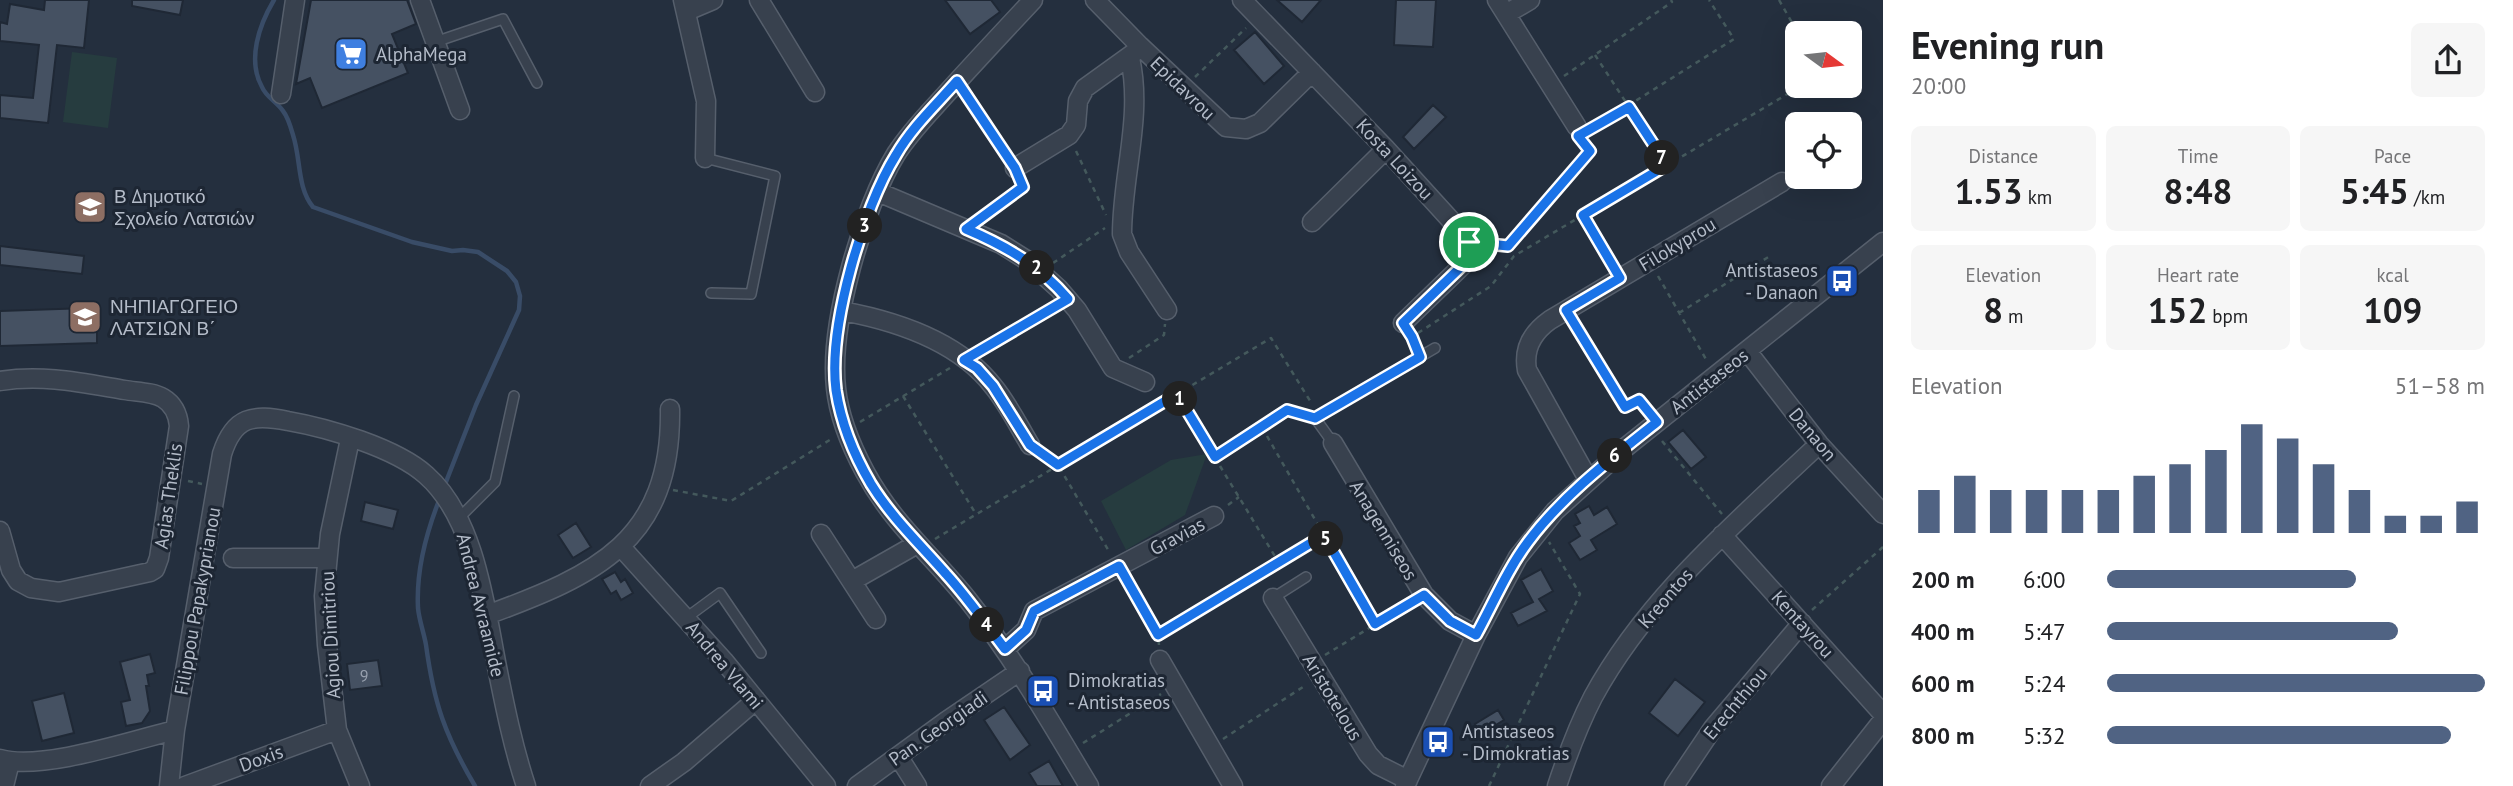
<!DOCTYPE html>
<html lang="en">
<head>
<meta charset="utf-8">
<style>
  body { margin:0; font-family:"PT Sans",sans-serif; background:#f6f6f6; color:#202124; height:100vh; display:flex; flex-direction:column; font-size:26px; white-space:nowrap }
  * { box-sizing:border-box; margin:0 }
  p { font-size:23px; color:#757577 }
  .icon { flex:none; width:38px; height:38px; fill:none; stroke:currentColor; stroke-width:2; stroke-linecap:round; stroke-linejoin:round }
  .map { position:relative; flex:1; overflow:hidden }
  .details { display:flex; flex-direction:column; background:#fff; width:630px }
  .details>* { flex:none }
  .needle { width:46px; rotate:105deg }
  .fabs { position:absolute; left:1785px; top:21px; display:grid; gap:14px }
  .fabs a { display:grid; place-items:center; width:77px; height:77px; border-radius:10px; background:#fff; box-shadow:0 7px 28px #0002; font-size:35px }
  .pin { position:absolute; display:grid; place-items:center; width:60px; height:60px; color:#fff; margin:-30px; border:4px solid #fff; border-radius:50%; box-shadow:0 2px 7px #0007 }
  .km { position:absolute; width:35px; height:35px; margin:-18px; border-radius:50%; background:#222; color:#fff; font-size:19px; line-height:35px; text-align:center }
  .round { display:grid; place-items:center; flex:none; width:74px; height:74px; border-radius:10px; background:#f6f6f6 }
  .summary { display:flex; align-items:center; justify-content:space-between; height:119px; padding:0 28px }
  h1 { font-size:38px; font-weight:600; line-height:52px }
  .metrics { display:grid; grid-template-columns:repeat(3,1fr); gap:10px; height:119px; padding:7px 28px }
  .metrics div { display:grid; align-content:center; border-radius:10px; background:#f6f6f6; text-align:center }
  .metrics b { font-size:35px; font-weight:600 }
  .metrics small { font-size:19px; font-weight:400 }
  .metrics p { font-size:19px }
  .chart { height:196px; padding:14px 28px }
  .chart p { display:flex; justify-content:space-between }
  .chart svg { width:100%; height:126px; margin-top:7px; stroke:#506383; stroke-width:6 }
  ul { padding:0 28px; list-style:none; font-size:23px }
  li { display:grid; grid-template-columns:112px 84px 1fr; align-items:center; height:52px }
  li i { height:18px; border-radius:9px; background:#506383 }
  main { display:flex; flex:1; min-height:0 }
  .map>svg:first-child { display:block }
  .green { fill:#263c3f }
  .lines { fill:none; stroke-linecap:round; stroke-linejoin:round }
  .stream { stroke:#394c67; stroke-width:4.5 }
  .building { fill:#455162; stroke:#1f2835; stroke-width:2 }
  .lane-casing { stroke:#565f6c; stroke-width:12 }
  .street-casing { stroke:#565f6c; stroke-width:21 }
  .path { stroke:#44595c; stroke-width:2.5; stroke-dasharray:5 5; stroke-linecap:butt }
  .lane { stroke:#38414e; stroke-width:9 }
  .street { stroke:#38414e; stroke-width:18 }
  .route-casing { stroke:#fff; stroke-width:14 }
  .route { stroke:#1a73e8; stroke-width:9 }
  .labels { text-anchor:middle; stroke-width:6; stroke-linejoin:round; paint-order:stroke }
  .number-label { font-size:16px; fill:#98a1af }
  .poi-label { font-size:19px; fill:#b4bcc9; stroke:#1d2633; text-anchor:start }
  .street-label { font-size:19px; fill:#b4bcc9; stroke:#1d2633 }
</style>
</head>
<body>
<main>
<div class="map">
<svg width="1883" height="786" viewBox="0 0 1883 786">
  <rect width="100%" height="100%" fill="#242f3e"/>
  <path class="green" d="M72,52L117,58L108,128L63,122Z
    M1207,454L1185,515L1126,550L1101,501L1171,460Z"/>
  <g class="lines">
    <path class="stream" d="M274,0C259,25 247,60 262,87C266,97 277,102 283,111C288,117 291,128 293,135C301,159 297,188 313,207L412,242L452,251L463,250L478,252L507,271L516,282L520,296L519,310L476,405L444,487
      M440,498C426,533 416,570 418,608C419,620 424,633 426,645C434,704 445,735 475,786"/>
  </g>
  <path class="building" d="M45,0H89L84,48L57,45L48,123L0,118V95L33,98L39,45L0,41V22L7,24L10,4L44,10Z
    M132,0H183L180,15L132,6Z
    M311,0H407L416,24L392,34L408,73L322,108L310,78L296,84Z
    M945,0H991L1000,12L970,34Z
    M1277,0H1321L1302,22Z
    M1396,0H1436L1433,47L1394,45Z
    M1255,32L1284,66L1264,84L1234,50Z
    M1433,105L1446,117L1414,149L1403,137Z
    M0,246L84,256L82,274L0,265Z
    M88,308V324H97V343L0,346V311Z
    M1683,430L1706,457L1691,469L1668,442Z
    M365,502L398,510L393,529L361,521Z
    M1589,506L1594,515L1607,507L1617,524L1591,540L1597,550L1580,560L1569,543L1580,536L1574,526L1580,523L1575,514Z
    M576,523L591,547L573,558L558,535Z
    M1541,569L1553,591L1539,599L1547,611L1518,626L1511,613L1533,602L1521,580Z
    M615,572L621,582L625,579L633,593L621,600L616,591L611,594L602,579Z
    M150,654L155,673L147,675L149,686H146L150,711L142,723L126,726L121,702L130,700L120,662Z
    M378,660L382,686L350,690L347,664Z
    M1675,679L1705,702L1678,736L1649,713Z
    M64,693L74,733L42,741L32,701Z
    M1004,707L1030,745L1010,760L984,720Z
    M1498,710L1504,720L1481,734L1475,724Z
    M1049,761L1063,786H1037L1029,773Z"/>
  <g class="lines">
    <defs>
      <path id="lane" d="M435,42L503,19L537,83
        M705,158L775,176L751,294L711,293
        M1315,418L1435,348
        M1215,457L1288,410L1315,418L1333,443
        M459,518L495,482L514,396
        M1273,598L1306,577
        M686,618L720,593L761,653"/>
      <path id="street" d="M420,0L460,110
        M683,0L706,101L705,158
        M759,0L815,92
        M1033,0C1004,31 975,62 947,93C929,113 910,132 896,154C863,208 829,324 836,388C839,418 851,446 865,472C893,524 932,555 968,600C1014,658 1051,723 1089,786
        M1095,0L1140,46L1226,127L1246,129L1260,123L1312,72
        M1242,0L1386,149L1467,238L1469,251L1464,264L1403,323
        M1497,0L1577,127
        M687,11L713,0
        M1506,14L1530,0
        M1130,58C1143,116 1122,175 1122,234L1129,252L1167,310
        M281,94L295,0
        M1015,168L1069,135L1076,125L1078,101L1085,88L1135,52
        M878,192L1001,244L1028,261L1059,289L1077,310L1113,368L1145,382
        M1312,222L1386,149
        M842,311C896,321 958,341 993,386C1008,404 1018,425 1030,445
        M1747,351L1819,444L1883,514
        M0,381C43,374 83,383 125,390C137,392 153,392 163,398C173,404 178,414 179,426L159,558L155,569L150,572L59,592L31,588L18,581L11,570L0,531
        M350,439L330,534L324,596L327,645L337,730L360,786
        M1333,443L1424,595L1450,621L1476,635
        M1588,479L1527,370C1523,348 1533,332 1550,320L1782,182
        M821,534L876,619
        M1722,535L1883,714
        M621,547L724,661L826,786
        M233,558H326
        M852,581L917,544
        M1273,598L1368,754L1378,765L1408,780
        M487,615C596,575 672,541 670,409
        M1005,649L1026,630L1034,611L1214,516
        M1160,660L1233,786
        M898,756L917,786
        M0,759C41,771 131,741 175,730
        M4,786L10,762
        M169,786L175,730L222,454C234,416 253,414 288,421C328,428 396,448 426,475C475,518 485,605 497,667C505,707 513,747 526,786
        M185,786L337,730
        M650,786L684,762L756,700
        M857,786L945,722L1020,671
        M1405,786L1476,635L1518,557L1555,511L1626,447L1883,242
        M1557,786C1567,756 1578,726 1593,697C1647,597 1738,521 1819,444
        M1674,786L1713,728L1802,623
        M1831,786L1883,720"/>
    </defs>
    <use href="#lane" class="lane-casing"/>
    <use href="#street" class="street-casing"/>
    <path class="path" d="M1779,0L1798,33
      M1595,55L1667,165
      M1564,76L1672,2L1671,0
      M1195,77L1246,28
      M967,96L1006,154
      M1594,127L1734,39L1709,0
      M1076,151L1106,215
      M1583,215L1611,263
      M982,217L1023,187L1020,182
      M1483,244L1508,246L1590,151L1583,142
      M1053,263L1105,228
      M1658,276L1707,361
      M1679,313L1770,256
      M1575,324L1625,407L1639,400L1646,409
      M1418,333L1491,286L1514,256L1801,86
      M980,350L1053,308
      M1129,358L1164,335L1165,324
      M1177,394L1209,448
      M903,396L976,514
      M860,422L950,368
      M1267,436L1375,624
      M1662,441L1722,514
      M1044,455L1058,465L1110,553
      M1220,466L1279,563
      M188,481L202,484
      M673,490L731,501L833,438
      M1228,505L1239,497
      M935,539L1271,338L1312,404
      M1126,580L1158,635L1159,645
      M1812,610L1883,547
      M1159,635L1324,535
      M1325,655L1412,602
      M1223,739L1306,685
      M1083,743L1161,694
      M1489,786L1580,594L1549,542"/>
    <use href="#lane" class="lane"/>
    <use href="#street" class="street"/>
  </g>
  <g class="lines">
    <defs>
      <path id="route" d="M957,81L1015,168L1023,187L966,229C1006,246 1039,265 1068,299L964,360L977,368L993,386L1030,445L1058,465L1177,394L1215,457L1287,410L1315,418L1420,357L1412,337L1403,323L1464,264L1469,255V242L1508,246L1590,151L1578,136L1629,107L1667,165L1583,215L1620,278L1566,310L1625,407L1639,400L1657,422C1612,458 1563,495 1528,542C1507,570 1493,604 1476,635L1450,621L1424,595L1375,624L1324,535L1158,635L1119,566L1034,611L1026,630L1005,649C986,624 967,597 946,574C920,544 892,518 871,484C854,455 841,423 836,390C828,327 863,208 896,155C912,127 936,105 957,81Z"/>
    </defs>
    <use href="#route" class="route-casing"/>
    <use href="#route" class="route"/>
  </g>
  <defs>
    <symbol id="supermarket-square" viewBox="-11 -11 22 22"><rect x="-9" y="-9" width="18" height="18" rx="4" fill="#3f7fe0" stroke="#1d2633"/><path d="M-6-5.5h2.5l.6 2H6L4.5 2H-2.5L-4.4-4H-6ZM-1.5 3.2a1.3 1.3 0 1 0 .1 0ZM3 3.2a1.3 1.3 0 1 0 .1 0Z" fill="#fff"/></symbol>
    <symbol id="school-square" viewBox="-11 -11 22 22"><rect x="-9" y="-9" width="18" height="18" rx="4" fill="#8d6e63" stroke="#1d2633"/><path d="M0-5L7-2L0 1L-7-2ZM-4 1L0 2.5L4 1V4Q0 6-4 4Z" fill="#fff"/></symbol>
    <symbol id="bus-square" viewBox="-11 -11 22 22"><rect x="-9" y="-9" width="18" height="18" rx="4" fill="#1a4fb4" stroke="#1d2633"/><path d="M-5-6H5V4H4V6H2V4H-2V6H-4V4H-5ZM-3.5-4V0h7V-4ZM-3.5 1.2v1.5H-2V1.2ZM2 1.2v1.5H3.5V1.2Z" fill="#fff"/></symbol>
  </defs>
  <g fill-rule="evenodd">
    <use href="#supermarket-square" x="332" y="35" width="38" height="38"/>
    <use href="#school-square" x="71" y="188" width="38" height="38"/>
    <use href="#bus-square" x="1823" y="262" width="38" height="38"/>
    <use href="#school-square" x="66" y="298" width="38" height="38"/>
    <use href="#bus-square" x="1024" y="672" width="38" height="38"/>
    <use href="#bus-square" x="1419" y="723" width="38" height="38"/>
  </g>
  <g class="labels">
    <g class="number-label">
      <text x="364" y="681">9</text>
    </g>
    <g class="poi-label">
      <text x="376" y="61">AlphaMega</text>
      <text x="114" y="203">Β Δημοτικό<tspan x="114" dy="22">Σχολείο Λατσιών</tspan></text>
      <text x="1818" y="277" text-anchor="end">Antistaseos<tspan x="1818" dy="22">- Danaon</tspan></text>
      <text x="110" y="313">ΝΗΠΙΑΓΩΓΕΙΟ<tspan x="110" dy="22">ΛΑΤΣΙΩΝ Β΄</tspan></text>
      <text x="1068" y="687">Dimokratias<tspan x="1068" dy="22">- Antistaseos</tspan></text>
      <text x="1462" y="738">Antistaseos<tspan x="1462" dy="22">- Dimokratias</tspan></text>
    </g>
    <g class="street-label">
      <text transform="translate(1183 88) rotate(44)" y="7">Epidavrou</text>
      <text transform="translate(1395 159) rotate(47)" y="7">Kosta Loizou</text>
      <text transform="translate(1677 244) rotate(-31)" y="7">Filokyprou</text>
      <text transform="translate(1709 381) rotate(-38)" y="7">Antistaseos</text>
      <text transform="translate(1813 434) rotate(50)" y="7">Danaon</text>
      <text transform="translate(168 496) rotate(-82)" y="7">Agias Theklis</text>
      <text transform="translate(1384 530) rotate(59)" y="7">Anagenniseos</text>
      <text transform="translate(1177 536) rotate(-28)" y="7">Gravias</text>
      <text transform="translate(1665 598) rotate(-49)" y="7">Kreontos</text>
      <text transform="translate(197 601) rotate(-80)" y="7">Filippou Papakyprianou</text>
      <text transform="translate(481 605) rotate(76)" y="7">Andrea Avraamide</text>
      <text transform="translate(1803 624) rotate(48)" y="7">Kentayrou</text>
      <text transform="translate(330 635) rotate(-93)" y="7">Agiou Dimitriou</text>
      <text transform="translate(725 665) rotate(50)" y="7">Andrea Vlami</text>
      <text transform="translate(1333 697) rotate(59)" y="7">Aristotelous</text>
      <text transform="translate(1735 703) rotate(-50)" y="7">Erechthiou</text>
      <text transform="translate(938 728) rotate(-35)" y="7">Pan. Georgiadi</text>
      <text transform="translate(261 758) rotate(-20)" y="7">Doxis</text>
    </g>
  </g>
</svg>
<div class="fabs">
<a><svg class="needle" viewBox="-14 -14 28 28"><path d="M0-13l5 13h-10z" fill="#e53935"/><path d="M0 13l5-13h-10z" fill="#757577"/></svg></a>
<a><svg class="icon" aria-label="locate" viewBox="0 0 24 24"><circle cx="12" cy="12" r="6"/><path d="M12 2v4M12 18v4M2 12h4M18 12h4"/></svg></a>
</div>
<div class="pin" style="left:1469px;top:242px;background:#1e9e55"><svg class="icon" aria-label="arrive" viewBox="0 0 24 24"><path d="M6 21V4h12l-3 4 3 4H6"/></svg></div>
<b class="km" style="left:1180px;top:399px">1</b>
<b class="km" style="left:1037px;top:268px">2</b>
<b class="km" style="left:865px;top:226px">3</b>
<b class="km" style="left:987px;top:625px">4</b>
<b class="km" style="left:1326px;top:539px">5</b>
<b class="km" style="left:1615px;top:456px">6</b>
<b class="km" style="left:1662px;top:158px">7</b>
</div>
<section class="details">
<div class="summary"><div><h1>Evening run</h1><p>20:00</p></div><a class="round"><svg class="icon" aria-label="share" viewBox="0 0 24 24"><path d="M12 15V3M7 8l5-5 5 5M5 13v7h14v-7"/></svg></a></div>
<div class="metrics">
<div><p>Distance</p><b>1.53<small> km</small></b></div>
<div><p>Time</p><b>8:48</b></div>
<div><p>Pace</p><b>5:45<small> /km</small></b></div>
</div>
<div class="metrics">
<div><p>Elevation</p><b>8<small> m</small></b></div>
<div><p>Heart rate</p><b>152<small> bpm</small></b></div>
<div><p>kcal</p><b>109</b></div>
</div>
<div class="chart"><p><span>Elevation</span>51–58 m</p>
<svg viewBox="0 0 160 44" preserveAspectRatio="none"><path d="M5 44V29M15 44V24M25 44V29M35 44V29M45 44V29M55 44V29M65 44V24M75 44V20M85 44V15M95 44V6M105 44V11M115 44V20M125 44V29M135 44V38M145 44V38M155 44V33"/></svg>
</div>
<ul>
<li><b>200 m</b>6:00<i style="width:66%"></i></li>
<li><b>400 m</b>5:47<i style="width:77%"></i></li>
<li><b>600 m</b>5:24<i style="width:100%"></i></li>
<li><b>800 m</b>5:32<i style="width:91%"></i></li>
</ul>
</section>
</main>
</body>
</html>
